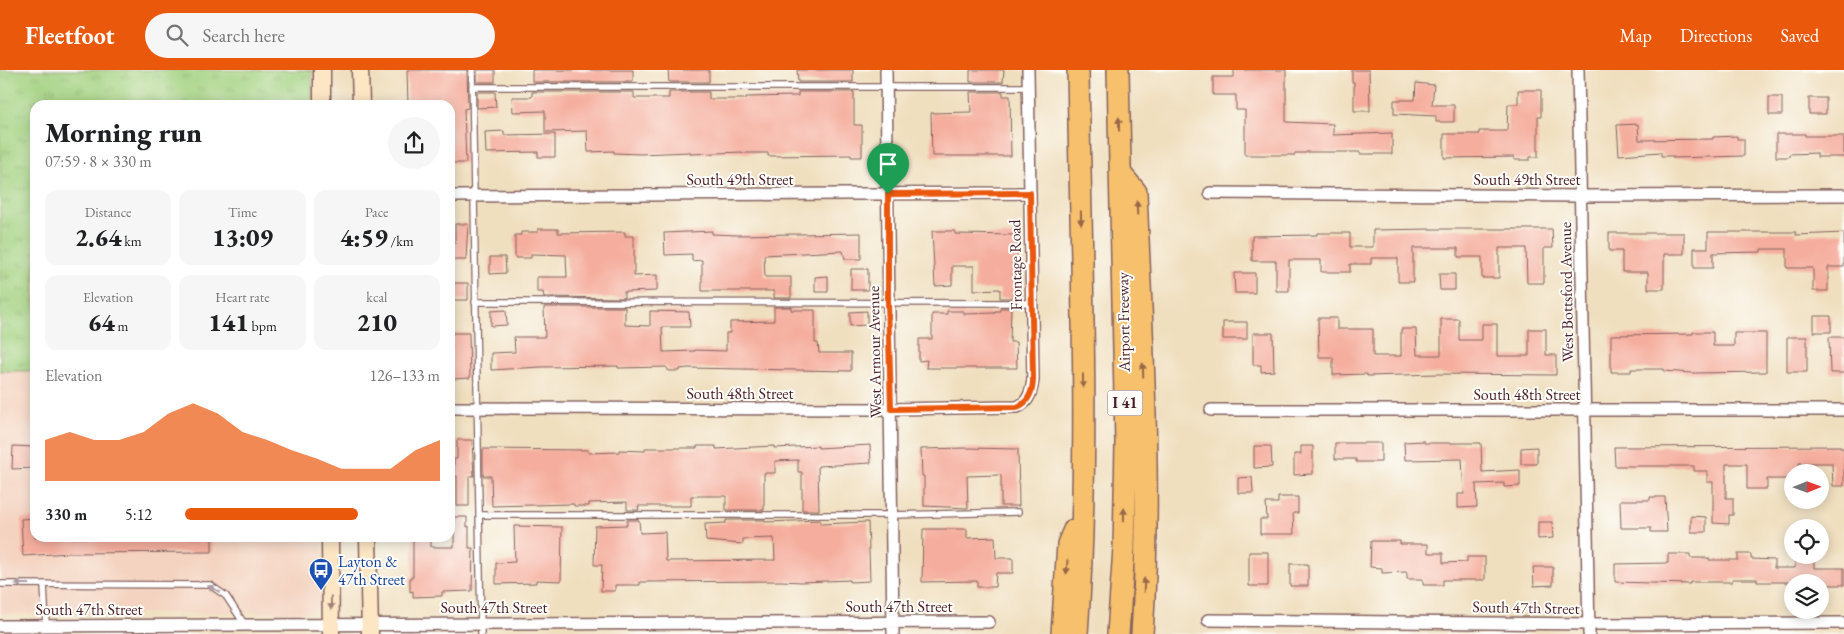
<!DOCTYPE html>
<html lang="en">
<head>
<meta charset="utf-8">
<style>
  body { margin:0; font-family:"EB Garamond",serif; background:#f6f6f6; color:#202124; height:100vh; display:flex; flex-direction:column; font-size:19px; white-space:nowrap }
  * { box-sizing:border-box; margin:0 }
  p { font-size:16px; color:#757577 }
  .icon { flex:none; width:28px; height:28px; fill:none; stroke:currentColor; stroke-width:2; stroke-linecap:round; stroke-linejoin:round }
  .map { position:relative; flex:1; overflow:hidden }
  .side { position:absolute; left:30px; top:30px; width:425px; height:442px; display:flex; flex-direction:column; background:#fff; border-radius:15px; box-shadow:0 2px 12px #0003 }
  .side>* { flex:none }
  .needle { width:32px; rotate:89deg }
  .tools { position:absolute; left:1784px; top:394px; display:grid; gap:10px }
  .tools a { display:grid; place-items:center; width:45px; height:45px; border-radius:50%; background:#fff; box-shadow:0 2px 12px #0003; font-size:25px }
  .pin { position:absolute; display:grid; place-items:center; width:42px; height:42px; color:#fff; margin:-51px -21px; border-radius:50% 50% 50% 0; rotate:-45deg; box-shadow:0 0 5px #0007 }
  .pin .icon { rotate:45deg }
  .round { display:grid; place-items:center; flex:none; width:52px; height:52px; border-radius:26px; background:#f6f6f6 }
  .headline { display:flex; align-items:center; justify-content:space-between; height:85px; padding:0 15px }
  h1 { font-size:28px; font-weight:800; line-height:38px }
  .metrics { display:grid; grid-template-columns:repeat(3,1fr); gap:8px; height:85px; padding:5px 15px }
  .metrics div { display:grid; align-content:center; border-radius:12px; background:#f6f6f6; text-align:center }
  .metrics b { font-size:25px; font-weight:800 }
  .metrics small { font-size:14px; font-weight:400 }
  .metrics p { font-size:14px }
  .chart { height:140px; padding:10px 15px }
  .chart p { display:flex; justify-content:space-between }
  .chart svg { width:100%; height:90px; margin-top:5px; fill:#ea580c; opacity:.7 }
  ul { padding:0 15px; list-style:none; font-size:16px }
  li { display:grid; grid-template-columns:80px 60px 1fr; align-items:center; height:38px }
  li i { height:12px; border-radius:6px; background:#ea580c }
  header { display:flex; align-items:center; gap:30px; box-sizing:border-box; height:70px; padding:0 25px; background:#ea580c; color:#fff }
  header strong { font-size:24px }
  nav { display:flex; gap:28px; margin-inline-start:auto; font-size:18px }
  .search { width:350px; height:45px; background:#f6f6f6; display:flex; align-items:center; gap:12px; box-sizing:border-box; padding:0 18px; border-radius:28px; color:#757577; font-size:19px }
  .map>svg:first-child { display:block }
  .built { fill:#f4d3c0 }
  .park { fill:url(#park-tufts); stroke:#767855 }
  .building { fill:#f5ae9e }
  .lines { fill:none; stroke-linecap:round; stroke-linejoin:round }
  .service-casing { stroke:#84625f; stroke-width:8 }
  .minor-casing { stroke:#84625f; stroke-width:14 }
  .secondary-casing { stroke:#84625f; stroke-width:19 }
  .motorway-casing { stroke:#84625f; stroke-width:24 }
  .service { stroke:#fff; stroke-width:5.5 }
  .minor { stroke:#fff; stroke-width:11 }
  .secondary { stroke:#fce6c4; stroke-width:16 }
  .motorway { stroke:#f7c06c; stroke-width:21 }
  .oneway { fill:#986748 }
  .oneway2 { fill:#ae9aa0 }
  .oneway3 { fill:#a38278 }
  .route-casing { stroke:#fff; stroke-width:10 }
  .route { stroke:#ea580c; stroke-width:6 }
  .labels { text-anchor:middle; stroke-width:4; stroke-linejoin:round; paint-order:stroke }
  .shield { fill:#fdfcf7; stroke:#806168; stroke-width:1 }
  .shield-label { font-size:15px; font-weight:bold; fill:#4a1f2b }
  .street-label { font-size:16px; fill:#4a1f2b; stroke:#fdfcf7 }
  .transit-label { font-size:16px; fill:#164399; stroke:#fdfcf7; text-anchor:start }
</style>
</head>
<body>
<header>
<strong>Fleetfoot</strong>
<div class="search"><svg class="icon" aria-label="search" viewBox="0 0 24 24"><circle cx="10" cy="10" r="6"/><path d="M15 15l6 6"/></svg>Search here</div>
<nav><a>Map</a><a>Directions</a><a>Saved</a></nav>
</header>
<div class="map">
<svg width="1844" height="564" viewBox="0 0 1844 564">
  <defs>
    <pattern id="park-tufts" width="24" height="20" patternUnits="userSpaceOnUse" patternTransform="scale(1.25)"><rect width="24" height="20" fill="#a2d17f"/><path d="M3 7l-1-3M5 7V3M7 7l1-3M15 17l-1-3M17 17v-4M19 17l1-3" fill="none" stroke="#8db36e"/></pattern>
  </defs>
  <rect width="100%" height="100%" fill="#fdfcf7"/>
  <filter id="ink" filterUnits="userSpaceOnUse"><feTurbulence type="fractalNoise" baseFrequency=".02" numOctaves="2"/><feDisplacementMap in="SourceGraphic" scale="10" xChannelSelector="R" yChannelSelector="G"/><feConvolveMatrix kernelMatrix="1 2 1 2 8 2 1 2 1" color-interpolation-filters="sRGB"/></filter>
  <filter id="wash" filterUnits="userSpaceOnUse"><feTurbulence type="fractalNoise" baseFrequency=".0096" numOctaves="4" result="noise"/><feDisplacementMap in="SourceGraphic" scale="20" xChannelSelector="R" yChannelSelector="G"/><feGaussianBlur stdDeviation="1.12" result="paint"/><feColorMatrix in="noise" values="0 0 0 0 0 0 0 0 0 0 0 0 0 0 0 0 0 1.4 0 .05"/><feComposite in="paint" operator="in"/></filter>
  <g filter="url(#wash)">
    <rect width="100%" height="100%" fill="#f0dfbf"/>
    <path class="built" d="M0,301H35V468H322L324,530L319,537L308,542L0,544Z"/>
    <path class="park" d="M0,0H312V35H35V301H0Z"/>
    <g id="blocks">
      <path class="building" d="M407,0H467L468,38L464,39L466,93H451L450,35H408Z
        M477,0H495V12H477Z
        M532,0H633V12H532Z
        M668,0H709V12H669Z
        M797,0H853V12H798Z
        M970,0H1004L1003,12H970Z
        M1234,0H1286V52L1333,54V65L1392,63V84H1360V82H1306V83H1295V85H1245V40H1236V25H1213V7H1234Z
        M1352,0H1369L1370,41H1354V12H1352Z
        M1416,13L1434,15L1432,35H1454V52H1436V46L1394,44V30H1415Z
        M1518,20H1541V47H1538V87H1530V90H1514V87L1444,88V64H1479V61H1507L1508,34H1518Z
        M477,22H495L496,37L477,38Z
        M532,22H634V28H669V22H709V29H746V27L798,26V22H854V55H862V87H851V85L768,86V83H742V82L691,84V82L640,84L614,83V81L588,82L587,61L545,62V41L513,42L512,27H532Z
        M970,22H1003V26H1010L1011,86H932L931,43L971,42Z
        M1769,27H1782V45H1769Z
        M1809,28H1826V44H1809Z
        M1638,54L1639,70L1713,69V67L1737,66V69H1744V86L1673,88V86H1661V82L1619,85L1617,55Z
        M504,61V65L555,64V87H538V82L486,83L485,62Z
        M1776,64H1805V66H1844V87H1817V83L1789,84V87H1776Z
        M455,154H468L466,190H453L452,174H455Z
        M538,159H558V163L625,162V166H634V206L657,205V221L624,222V228L544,227L543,222H537V207H567L566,185L531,184V188H515V165H521V162H538Z
        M1434,159H1552L1553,178H1544V213H1527L1526,178H1499V208H1482V187H1458V178H1413V212H1398V188H1371V194H1350V202H1321V190H1289V221H1276V191H1252V166L1317,165V163H1350V177H1373V160Z
        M712,161V164L737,165L861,163V189H845L843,181L764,185L765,207H791V228H774V221H702V190L692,191V184L665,185L664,163Z
        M932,161H955V164L1017,165V222H1013L1012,228H1000V219L974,220V196H952V215L935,216Z
        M1708,162H1796V165L1844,163V197H1828V221H1813V198H1787V179H1761V182L1713,183V198H1694V178H1708Z
        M1609,163H1684V184H1664V219H1648V202H1622V181H1609Z
        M490,187H505L506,203L490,204Z
        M851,199H868V220H851Z
        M1234,203H1255V223H1235Z
        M1439,204H1455V220H1440Z
        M828,206V222H815V207Z
        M451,213H468V230H451Z
        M544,237H625V255L650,256V241L689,242L690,257H662L663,282L695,281V280L726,281V263H730V252L774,251V237H791V240H815V273H818L819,283H851V301L688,298L680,299V301H668V299L666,297L618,298V296L541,297L491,300V283L515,282L514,267H545Z
        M1000,238H1011L1010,272H1016L1017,298H926L927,290L919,291V269H932V244H947V241H964V244L995,243V241H1000Z
        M506,240L507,255L491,256V241Z
        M867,241V255L850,256V242Z
        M1814,246H1831V262H1814Z
        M1318,248H1337V259H1373V286H1401V259H1416L1417,285H1441V249H1459V270H1482V254H1497V286H1529V259H1546V285H1556V305L1437,304L1367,306V304L1333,305V287H1319Z
        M1223,252H1247V269H1223Z
        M1693,262H1713V276H1734V263H1766V302L1693,303L1664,301V299H1631V302H1611V265L1693,264Z
        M450,263H469L470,308L452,309Z
        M1253,263H1273L1274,301L1261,302V295H1253Z
        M1787,267H1807V302H1787Z
        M1829,267H1844V303H1830Z
        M457,370H472L474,406H469V436H457V406H454V389H457Z
        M1424,371V373H1481L1482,402L1520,400V416L1504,417V413L1476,414L1477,437L1458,438V424H1464L1462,389L1405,390L1404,372Z
        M1335,373H1381V392H1356V389H1335Z
        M870,375L871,393L818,396L819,440H802V402H798V390L775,391V403H764V440H726V426H691V436H638L639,440H627V432L589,433V436H574V434L492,436L491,406H483V379L588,380V383L619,382V380L645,381V378H697V376H716V379L774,376V378L818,376V378Z
        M13,376L35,377V398L12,399Z
        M1254,376H1271L1272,397L1254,398Z
        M1301,376H1313V404L1294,405V384H1301Z
        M1840,376V378H1844V416H1833L1832,393H1799V402H1792V409H1767V419H1747V394H1726V428H1733V445H1729V454L1713,453V412H1707V401H1694V396H1615L1614,377Z
        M1537,377V394H1521V378Z
        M967,378L1018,379L1019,436H1001V406L999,405L967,406L968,438L924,436V406H922L921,379Z
        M1252,407L1253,423H1238V408Z
        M1278,427H1298V443H1293L1294,464H1260V449H1267L1266,433H1278Z
        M1650,427H1665L1667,462H1651V458H1621L1620,430H1650Z
        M1691,446L1706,447V462H1691Z
        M454,447H467V457L469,456V478H473L472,521L442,522V526L413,527V521L410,522V507H413V468H431V477H454Z
        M35,448V468H212V482L69,483L23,486L21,449Z
        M627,450H639L640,463L665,462L666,491L775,490L774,468L743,469V474L706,471L705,454L726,453V450H765V452L820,450V454L868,452L870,511L850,512V510L801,512L782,511L640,512V515H615V521H601L602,495H594L595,456L627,455Z
        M1538,452H1552L1553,468L1538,469Z
        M514,456L562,457L561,511L536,510V513L496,514V493L515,492Z
        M923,459H967V468L995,467L996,488H1013V503H996L995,517H977V511L922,512Z
        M1371,471H1400V474H1428V483H1443V493L1467,492V487H1485V510H1443V515H1423V509H1407V502L1382,503V498L1370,497Z
        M1249,482H1268V516H1249Z
        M1668,484H1690V488H1709V490H1738V484H1751V489L1774,490V498H1795V485H1814V498H1844V515H1821V512H1757V509H1732V512H1690V514L1615,512V494L1668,493Z
        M1290,494H1308V516H1290Z
        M1533,497H1553V515L1534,516Z"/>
    </g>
  </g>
  <g filter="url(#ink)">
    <use href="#blocks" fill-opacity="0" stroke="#84625f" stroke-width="1"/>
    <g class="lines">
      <defs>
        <path id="service" d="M472,0L481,564
          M472,17H1028
          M475,232L1032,233
          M479,445H892L1018,442
          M0,514L210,515L226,526L245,555
          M44,514L46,556"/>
        <path id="minor" d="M886,0L893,564
          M1578,0L1589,564
          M1210,123L1580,126L1844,125
          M450,126L1030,123
          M450,338L891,339L1017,337C1029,333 1032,320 1033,309L1028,0
          M1211,340H1844
          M1208,550L1589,554L1844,553
          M0,556L989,552"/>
        <path id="secondary" d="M322,0V35
          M360,0L361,35
          M330,468L331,564
          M368,468L370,564"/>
        <path id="motorway" d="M1120,103L1136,122C1142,269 1152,417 1142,564
          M1062,564L1068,474L1074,460
          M1077,564C1090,376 1081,188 1078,0
          M1118,564L1124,478L1126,373L1118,0"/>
      </defs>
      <use href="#service" class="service-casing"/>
      <use href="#minor" class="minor-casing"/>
      <use href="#secondary" class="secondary-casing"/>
      <use href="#motorway" class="motorway-casing"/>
      <use href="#service" class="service"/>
      <use href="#minor" class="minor"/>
      <use href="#secondary" class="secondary"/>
      <use href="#motorway" class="motorway"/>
    </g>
    <defs><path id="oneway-solid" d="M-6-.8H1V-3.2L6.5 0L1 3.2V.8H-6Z" transform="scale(1.25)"/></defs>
    <g class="oneway">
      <use href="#oneway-solid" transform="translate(1119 54) rotate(-91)"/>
      <use href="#oneway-solid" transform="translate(1137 138) rotate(-92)"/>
      <use href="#oneway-solid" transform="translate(1081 148) rotate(89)"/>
      <use href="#oneway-solid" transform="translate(1143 300) rotate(-92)"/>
      <use href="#oneway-solid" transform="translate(1083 311) rotate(90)"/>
      <use href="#oneway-solid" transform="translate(1124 445) rotate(-89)"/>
      <use href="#oneway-solid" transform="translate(1067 497) rotate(94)"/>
      <use href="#oneway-solid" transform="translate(1144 515) rotate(-88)"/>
    </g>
    <g class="oneway2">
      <use href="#oneway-solid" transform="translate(22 514) rotate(-180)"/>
      <use href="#oneway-solid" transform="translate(214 519) rotate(-155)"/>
    </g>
    <use class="oneway3" href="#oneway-solid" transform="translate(331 533) rotate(89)"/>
  </g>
  <g class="lines" filter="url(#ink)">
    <defs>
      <path id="route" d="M1030,123L1033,309C1033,320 1029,333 1017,337L891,339L888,232V124Z"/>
    </defs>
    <use href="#route" class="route-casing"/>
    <use href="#route" class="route"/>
  </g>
  <defs>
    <symbol id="bus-pin" viewBox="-11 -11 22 30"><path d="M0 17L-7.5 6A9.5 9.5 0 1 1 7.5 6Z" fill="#1a4fb4" stroke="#fdfcf7"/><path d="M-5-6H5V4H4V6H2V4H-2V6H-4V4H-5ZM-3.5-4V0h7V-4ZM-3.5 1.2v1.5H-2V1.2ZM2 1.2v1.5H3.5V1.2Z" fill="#fff"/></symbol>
  </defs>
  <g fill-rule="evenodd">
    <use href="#bus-pin" x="307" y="486" width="28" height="38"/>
  </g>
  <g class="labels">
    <rect class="shield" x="1107.5" y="320.5" width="35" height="25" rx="4"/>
    <g class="shield-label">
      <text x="1125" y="338">I 41</text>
    </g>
    <g class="street-label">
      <text x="740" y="115">South 49th Street</text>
      <text x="1527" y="115">South 49th Street</text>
      <text transform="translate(1015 195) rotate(-91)" y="6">Frontage Road</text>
      <text transform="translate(1566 222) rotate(-91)" y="6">West Bottsford Avenue</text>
      <text transform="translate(1123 252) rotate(-91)" y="6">Airport Freeway</text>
      <text transform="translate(874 282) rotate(-91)" y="6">West Armour Avenue</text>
      <text x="740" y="329">South 48th Street</text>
      <text x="1527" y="330">South 48th Street</text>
      <text x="899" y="542">South 47th Street</text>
      <text x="494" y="543">South 47th Street</text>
      <text transform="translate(1526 537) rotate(1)" y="6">South 47th Street</text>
      <text x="89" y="545">South 47th Street</text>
    </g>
    <g class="transit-label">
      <text x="338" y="497">Layton &amp;<tspan x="338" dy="18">47th Street</tspan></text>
    </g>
  </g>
</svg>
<div class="tools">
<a><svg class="needle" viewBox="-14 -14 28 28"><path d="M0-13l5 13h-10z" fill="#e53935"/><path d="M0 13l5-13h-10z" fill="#757577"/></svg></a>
<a><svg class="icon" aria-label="locate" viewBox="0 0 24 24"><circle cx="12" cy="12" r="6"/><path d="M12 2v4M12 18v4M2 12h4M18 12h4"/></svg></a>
<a><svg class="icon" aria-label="layers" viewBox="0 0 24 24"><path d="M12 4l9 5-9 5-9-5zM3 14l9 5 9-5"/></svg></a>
</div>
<div class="pin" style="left:888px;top:124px;background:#1e9e55"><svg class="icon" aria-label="arrive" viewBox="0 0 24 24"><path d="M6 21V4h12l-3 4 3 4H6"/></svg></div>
<section class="side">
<div class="headline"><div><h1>Morning run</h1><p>07:59 · 8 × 330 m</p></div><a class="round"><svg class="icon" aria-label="share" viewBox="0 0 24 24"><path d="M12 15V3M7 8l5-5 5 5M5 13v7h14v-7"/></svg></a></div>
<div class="metrics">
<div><p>Distance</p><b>2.64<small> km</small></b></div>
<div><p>Time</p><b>13:09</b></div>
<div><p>Pace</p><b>4:59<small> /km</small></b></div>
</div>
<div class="metrics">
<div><p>Elevation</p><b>64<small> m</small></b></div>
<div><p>Heart rate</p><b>141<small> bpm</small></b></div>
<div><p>kcal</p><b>210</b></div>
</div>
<div class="chart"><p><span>Elevation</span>126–133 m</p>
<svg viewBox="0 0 160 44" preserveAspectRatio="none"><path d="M0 44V24L10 20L20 24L30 24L40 20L50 11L60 6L70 11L80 20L90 24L100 29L110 33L120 38L130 38L140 38L150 29L160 24V44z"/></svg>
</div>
<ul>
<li><b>330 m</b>5:12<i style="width:68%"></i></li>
</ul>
</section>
</div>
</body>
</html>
